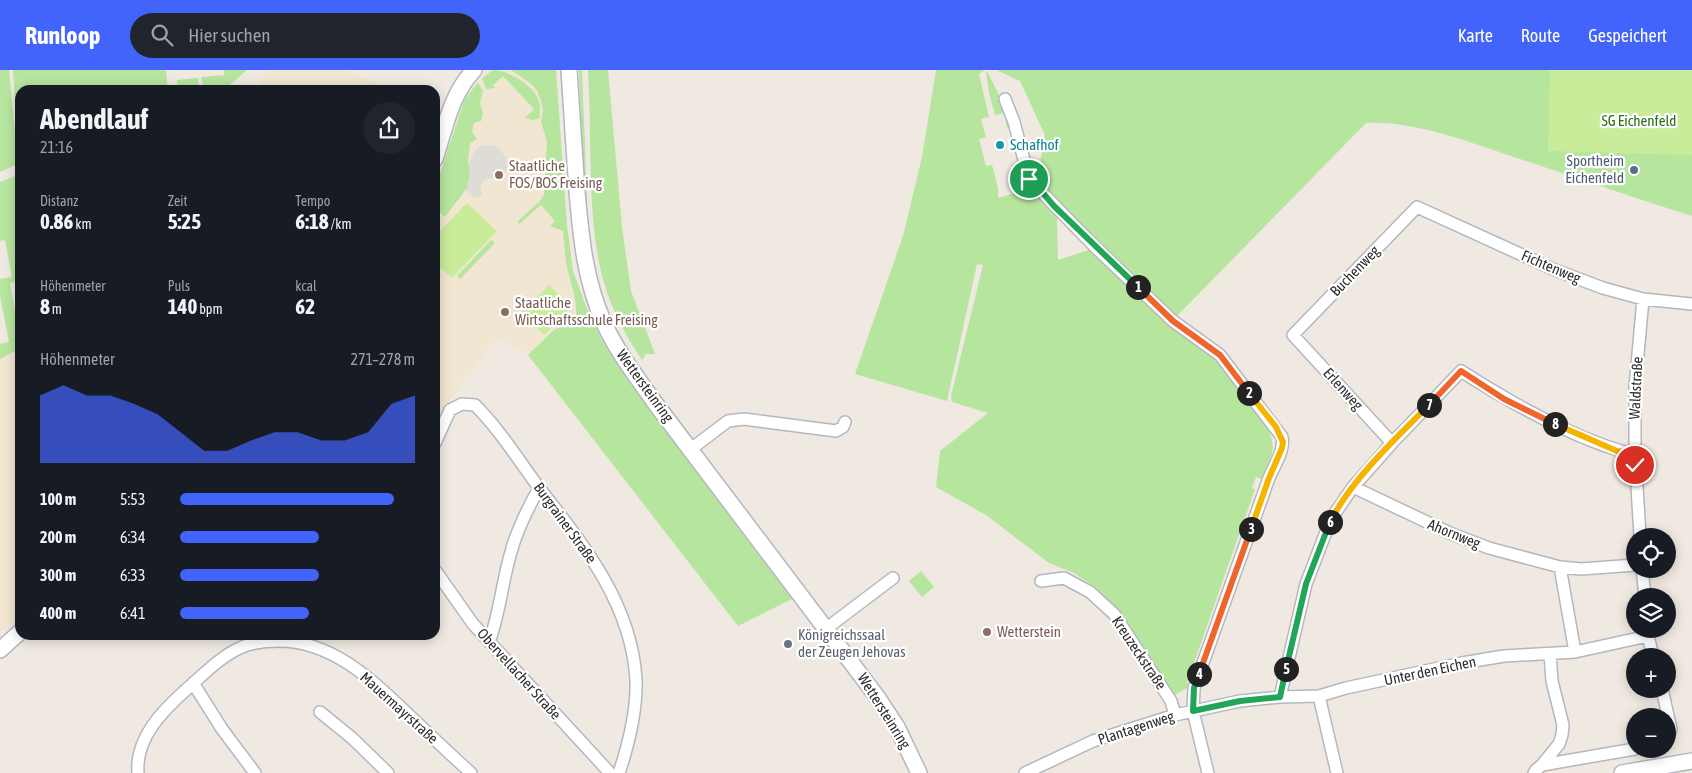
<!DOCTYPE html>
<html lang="de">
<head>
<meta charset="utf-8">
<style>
  body { margin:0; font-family:"Asap Condensed",sans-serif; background:#20242c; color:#f1f3f6; height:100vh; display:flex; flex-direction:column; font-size:19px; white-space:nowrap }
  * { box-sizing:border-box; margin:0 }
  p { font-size:16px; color:#9ea1a6 }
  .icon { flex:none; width:28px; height:28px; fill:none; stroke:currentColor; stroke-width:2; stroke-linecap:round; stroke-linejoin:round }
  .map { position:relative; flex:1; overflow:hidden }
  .drawer { position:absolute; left:15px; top:15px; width:425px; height:555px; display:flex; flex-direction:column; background:#171b24; border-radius:15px; box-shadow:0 2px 12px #0003 }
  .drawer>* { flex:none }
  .controls { position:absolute; left:1626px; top:458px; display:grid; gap:10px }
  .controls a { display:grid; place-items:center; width:50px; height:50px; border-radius:50%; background:#171b24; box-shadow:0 2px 12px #0003; font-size:25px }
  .pin { position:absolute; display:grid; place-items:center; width:42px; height:42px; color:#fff; margin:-21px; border:2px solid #fff; border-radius:50%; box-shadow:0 1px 5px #0007 }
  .km { position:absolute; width:25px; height:25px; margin:-12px; border-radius:50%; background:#222; color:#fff; font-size:14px; line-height:25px; text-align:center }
  .round { display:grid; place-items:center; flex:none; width:52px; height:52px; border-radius:26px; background:#20242c }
  .head { display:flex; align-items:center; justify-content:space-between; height:85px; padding:0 25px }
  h1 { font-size:28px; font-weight:700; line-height:38px }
  .stats { display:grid; grid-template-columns:repeat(3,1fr); gap:8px; height:85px; padding:5px 25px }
  .stats div { display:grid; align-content:center }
  .stats b { font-size:21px; font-weight:700 }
  .stats small { font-size:14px; font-weight:400 }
  .stats p { font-size:14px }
  .chart { height:140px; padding:10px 25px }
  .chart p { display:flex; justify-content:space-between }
  .chart svg { width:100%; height:90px; margin-top:5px; fill:#4264fb; opacity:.7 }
  ul { padding:0 25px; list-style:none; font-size:16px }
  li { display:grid; grid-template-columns:80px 60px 1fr; align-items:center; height:38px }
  li i { height:12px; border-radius:6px; background:#4264fb }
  header { display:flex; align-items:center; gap:30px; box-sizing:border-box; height:70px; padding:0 25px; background:#4264fb; color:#fff }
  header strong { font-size:24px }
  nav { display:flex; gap:28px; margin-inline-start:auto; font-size:18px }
  .search { width:350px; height:45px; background:#20242c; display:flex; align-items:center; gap:12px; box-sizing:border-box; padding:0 18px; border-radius:28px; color:#9ea1a6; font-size:19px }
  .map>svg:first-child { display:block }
  .education { fill:#f0e6d1 }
  .green { fill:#b6e59e }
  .pitch { fill:#c9ec9a }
  .plaza { fill:#dfdcd8 }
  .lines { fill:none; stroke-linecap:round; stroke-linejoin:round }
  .street-casing { stroke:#b4b7c1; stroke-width:14 }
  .secondary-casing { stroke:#b4b7c1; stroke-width:18 }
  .street { stroke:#fff; stroke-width:11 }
  .secondary { stroke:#fff; stroke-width:15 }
  .split-1-casing { stroke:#fff; stroke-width:10 }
  .split-2-casing { stroke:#fff; stroke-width:10 }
  .split-3-casing { stroke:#fff; stroke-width:10 }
  .split-4-casing { stroke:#fff; stroke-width:10 }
  .split-5-casing { stroke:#fff; stroke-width:10 }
  .split-6-casing { stroke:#fff; stroke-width:10 }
  .split-7-casing { stroke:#fff; stroke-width:10 }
  .split-8-casing { stroke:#fff; stroke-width:10 }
  .split-9-casing { stroke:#fff; stroke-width:10 }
  .split-1 { stroke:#22a559; stroke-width:6 }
  .split-2 { stroke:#f0652b; stroke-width:6 }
  .split-3 { stroke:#f5b400; stroke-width:6 }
  .split-4 { stroke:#f0652b; stroke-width:6 }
  .split-5 { stroke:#22a559; stroke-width:6 }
  .split-6 { stroke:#22a559; stroke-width:6 }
  .split-7 { stroke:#f5b400; stroke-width:6 }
  .split-8 { stroke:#f0652b; stroke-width:6 }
  .split-9 { stroke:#f5b400; stroke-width:6 }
  .culture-dot { fill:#0f9aa8; stroke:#fff; stroke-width:2 }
  .service-dot { fill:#5c6f8a; stroke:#fff; stroke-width:2 }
  .education-dot { fill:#8d6e63; stroke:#fff; stroke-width:2 }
  .worship-dot { fill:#6b7280; stroke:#fff; stroke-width:2 }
  .labels { text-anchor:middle; stroke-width:4.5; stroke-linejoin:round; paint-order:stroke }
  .park-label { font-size:15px; fill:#2c6e1b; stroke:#fff }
  .culture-label { font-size:15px; fill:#0d838f; stroke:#fff; text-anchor:start }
  .service-label { font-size:15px; fill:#4e5e75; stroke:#fff; text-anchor:end }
  .education-label { font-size:15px; fill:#785e54; stroke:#fff; text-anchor:start }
  .street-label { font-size:15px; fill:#2e2e2e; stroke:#fff }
  .worship-label { font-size:15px; fill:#5b616d; stroke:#fff; text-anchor:start }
</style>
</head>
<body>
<header>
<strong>Runloop</strong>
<div class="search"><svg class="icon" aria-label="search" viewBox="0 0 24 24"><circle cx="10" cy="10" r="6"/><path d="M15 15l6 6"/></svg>Hier suchen</div>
<nav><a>Karte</a><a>Route</a><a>Gespeichert</a></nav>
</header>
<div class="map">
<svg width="1692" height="703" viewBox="0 0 1692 703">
  <rect width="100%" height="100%" fill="#efe9e1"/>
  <path class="education" d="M268,0H346L394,20H254Z
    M493,0H542L553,13L566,193L576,235V248L574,253L555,259L528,285L500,269L491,275L441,343L435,356V119L465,29L481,9Z
    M20,276V546L0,563V288Z"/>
  <path class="green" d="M0,0H9L17,84L16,95L0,102Z
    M13,0H166L168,20H20V73L17,62Z
    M224,0H247L224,20H204L201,7L224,5Z
    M493,0C508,0 533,15 538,29C541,36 540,43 539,49L532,50L525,48L534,39L503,6L493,15L495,18L486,19L482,8Z
    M511,0H556L567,155L573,201L586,236L601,269L626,308L792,529L738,556L528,285L555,259L574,253C581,235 569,211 566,192C565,182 564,171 563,161L550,156L555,151L541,135L519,154L518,151L540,131L544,124L547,72L541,51L543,40L541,31L537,20L530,13Z
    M560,0H563L583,213L578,201L572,161Z
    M579,0H582C583,34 585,68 586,103C587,149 588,201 609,244C630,289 663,327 692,367L689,365L643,307L610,253L589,188L583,109Z
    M588,0H608L622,157L631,221L655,284H646L642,290C623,262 607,231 600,197C591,155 591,111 590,68C590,46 589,23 588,0Z
    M936,0H985L979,4L989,47L981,49L986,67L979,69L986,96L992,95L998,118V128L1036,117L1045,65L1020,11L996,0H1692V146C1631,127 1571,106 1511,86C1465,71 1415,51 1366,53L1176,247L1066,142L1057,150L1058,190L1092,179L1215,287L1267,351L1266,355C1279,381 1271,385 1261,409L1256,407L1252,418L1255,419L1187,613L1189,617L1172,626L1119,542L1098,519L1074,503L1049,493L986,445L936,417L940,381L988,343L952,332L951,326L983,195L977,194L947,331L855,304L903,166L922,87Z
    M986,1H987L1009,45L1012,57L1007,58L1004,43L995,45L989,23Z
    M198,8L199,20H178L177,10Z
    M478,12L483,21L480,33L483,43L481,51L474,53L472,62L477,69L471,72L470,74L468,91L470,103L467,118L445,147L440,143L435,148V119L459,46L465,29Z
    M20,104V211L10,213L16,247H20V278L0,289V274L9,272L0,226V209L12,207L5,170L0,171V112Z
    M491,170L495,173L460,209L457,206Z
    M921,501L934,517L922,527L909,511Z"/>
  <path class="pitch" d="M1550,0H1692V85L1548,81Z
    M467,133L497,161L452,208L435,193V166Z
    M549,215L571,237L544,265L522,242Z"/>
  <path class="plaza" d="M483,75H493L500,80L507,88V101L504,102L497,108L487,109L483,111L480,119L483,125L474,128L466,121L470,103L469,94L474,81Z"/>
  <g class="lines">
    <defs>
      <path id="street" d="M1005,29L1014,52L1029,109L1094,176L1173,251L1220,285L1282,367C1285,380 1274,396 1269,408L1194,618L1193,641L1208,703
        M435,373L450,340L462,334L475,335C500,360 519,391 540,419C584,475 632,535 636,610C637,642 629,673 619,703
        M1392,373L1293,265L1417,137L1555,200L1603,218L1643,229L1692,234
        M691,379L728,351L744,349L836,361L843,357L845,352
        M1353,417L1452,464L1489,478L1560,497L1581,499L1635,495
        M1640,466L1635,384V317L1643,229
        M1560,497L1575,582
        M1642,499L1645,526
        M435,500L473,554L610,703
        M1041,511L1064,508L1090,522L1114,544L1171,631L1175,645
        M827,558L893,508
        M489,572C500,543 502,512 511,482C517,459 528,438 539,418
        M193,613L222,659L255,703
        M1662,619L1671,659L1668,668
        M1319,626L1337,703
        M1280,627L1306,514L1331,449L1353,417L1392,373L1461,301C1500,326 1538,348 1580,366C1598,373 1615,381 1635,384
        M320,642L352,668L388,703
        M1542,695L1635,679
        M138,703C135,668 163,640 188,618C205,603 221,586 242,577C254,572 266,571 279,571C333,571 373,611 410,646C430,665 450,684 471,703
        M1025,703L1093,671L1175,645L1240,631L1280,627L1319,626L1346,618L1462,593L1504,586L1575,582L1648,566L1653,586
        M1534,703L1536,700L1542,695L1559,674L1562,665L1563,655L1552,611L1550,584"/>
      <path id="secondary" d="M569,0C572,41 574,81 577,122C581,167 585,211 604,253C617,282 637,307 655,333L878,628L897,657L919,703
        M435,89C445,58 451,24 474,0
        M0,580L20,562
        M1622,703L1692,691"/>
    </defs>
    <use href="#street" class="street-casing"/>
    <use href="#secondary" class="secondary-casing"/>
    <use href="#street" class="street"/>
    <use href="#secondary" class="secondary"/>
  </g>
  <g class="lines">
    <defs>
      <path id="split-1" d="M1029,109L1042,122L1054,136L1138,217"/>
      <path id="split-2" d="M1138,217L1173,251L1220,285L1249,323"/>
      <path id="split-3" d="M1249,323L1276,357L1283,372L1282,378L1269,408L1251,459"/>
      <path id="split-4" d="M1199,604L1251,459"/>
      <path id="split-5" d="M1199,604L1194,618L1193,641L1240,631L1280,627L1286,599"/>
      <path id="split-6" d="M1286,599L1306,514L1330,452"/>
      <path id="split-7" d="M1330,452C1352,409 1395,369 1429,335"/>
      <path id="split-8" d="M1429,335L1461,301L1504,329L1555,354"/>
      <path id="split-9" d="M1555,354L1617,381L1634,384L1635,395"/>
    </defs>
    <use href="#split-1" class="split-1-casing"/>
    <use href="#split-2" class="split-2-casing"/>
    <use href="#split-3" class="split-3-casing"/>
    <use href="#split-4" class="split-4-casing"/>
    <use href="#split-5" class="split-5-casing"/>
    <use href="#split-6" class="split-6-casing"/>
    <use href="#split-7" class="split-7-casing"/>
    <use href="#split-8" class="split-8-casing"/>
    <use href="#split-9" class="split-9-casing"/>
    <use href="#split-1" class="split-1"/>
    <use href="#split-2" class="split-2"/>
    <use href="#split-3" class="split-3"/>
    <use href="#split-4" class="split-4"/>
    <use href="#split-5" class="split-5"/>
    <use href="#split-6" class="split-6"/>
    <use href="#split-7" class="split-7"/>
    <use href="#split-8" class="split-8"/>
    <use href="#split-9" class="split-9"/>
  </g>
  <circle class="culture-dot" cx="1000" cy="75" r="5"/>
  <circle class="service-dot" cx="1634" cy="100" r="5"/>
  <g class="education-dot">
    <circle cx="499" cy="105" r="5"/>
    <circle cx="505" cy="242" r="5"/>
    <circle cx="987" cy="562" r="5"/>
  </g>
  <circle class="worship-dot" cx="788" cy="574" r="5"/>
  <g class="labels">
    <g class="park-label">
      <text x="1639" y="56">SG Eichenfeld</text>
    </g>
    <g class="culture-label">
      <text x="1010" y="80">Schafhof</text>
    </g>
    <g class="service-label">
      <text x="1624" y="96">Sportheim<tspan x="1624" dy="17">Eichenfeld</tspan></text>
    </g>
    <g class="education-label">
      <text x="509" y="101">Staatliche<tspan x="509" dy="17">FOS/BOS Freising</tspan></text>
      <text x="515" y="238">Staatliche<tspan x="515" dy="17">Wirtschaftsschule Freising</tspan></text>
      <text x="997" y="567">Wetterstein</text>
    </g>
    <g class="street-label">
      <text transform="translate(1551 197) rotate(23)" y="5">Fichtenweg</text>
      <text transform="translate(1355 201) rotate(-46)" y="5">Buchenweg</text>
      <text transform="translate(645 316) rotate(54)" y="5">Wettersteinring</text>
      <text transform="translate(1636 318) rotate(-87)" y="5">Waldstraße</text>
      <text transform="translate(1343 319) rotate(48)" y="5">Erlenweg</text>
      <text transform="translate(565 453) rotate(54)" y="5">Burgrainer Straße</text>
      <text transform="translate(1454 464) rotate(22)" y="5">Ahornweg</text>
      <text transform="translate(1139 583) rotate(56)" y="5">Kreuzeckstraße</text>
      <text transform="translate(1430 601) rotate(-12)" y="5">Unter den Eichen</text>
      <text transform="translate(519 604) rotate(48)" y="5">Obervellacher Straße</text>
      <text transform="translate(399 638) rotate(42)" y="5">Mauermayrstraße</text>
      <text transform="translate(884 641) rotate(58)" y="5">Wettersteinring</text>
      <text transform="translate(1136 658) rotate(-18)" y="5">Plantagenweg</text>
    </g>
    <g class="worship-label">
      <text x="798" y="570">Königreichssaal<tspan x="798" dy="17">der Zeugen Jehovas</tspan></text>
    </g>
  </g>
</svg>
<div class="controls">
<a><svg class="icon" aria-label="locate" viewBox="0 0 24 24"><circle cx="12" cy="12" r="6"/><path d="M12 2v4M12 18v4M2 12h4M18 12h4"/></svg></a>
<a><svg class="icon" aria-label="layers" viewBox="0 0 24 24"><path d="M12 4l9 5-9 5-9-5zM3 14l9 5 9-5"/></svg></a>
<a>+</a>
<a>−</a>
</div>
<div class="pin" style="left:1029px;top:109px;background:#1e9e55"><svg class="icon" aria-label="arrive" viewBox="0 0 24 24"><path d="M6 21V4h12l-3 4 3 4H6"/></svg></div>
<div class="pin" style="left:1635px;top:395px;background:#d93025"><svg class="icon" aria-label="check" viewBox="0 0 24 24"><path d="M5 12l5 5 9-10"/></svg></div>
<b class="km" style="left:1138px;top:217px">1</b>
<b class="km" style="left:1249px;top:323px">2</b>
<b class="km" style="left:1251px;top:459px">3</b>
<b class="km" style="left:1199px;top:604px">4</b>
<b class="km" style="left:1286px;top:599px">5</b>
<b class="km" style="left:1330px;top:452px">6</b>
<b class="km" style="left:1429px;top:335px">7</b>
<b class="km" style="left:1555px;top:354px">8</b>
<section class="drawer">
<div class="head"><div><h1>Abendlauf</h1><p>21:16</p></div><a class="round"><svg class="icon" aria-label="share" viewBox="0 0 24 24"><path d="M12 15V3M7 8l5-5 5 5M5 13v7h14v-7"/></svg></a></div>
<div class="stats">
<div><p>Distanz</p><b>0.86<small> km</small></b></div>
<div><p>Zeit</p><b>5:25</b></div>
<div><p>Tempo</p><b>6:18<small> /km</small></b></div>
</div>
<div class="stats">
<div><p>Höhenmeter</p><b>8<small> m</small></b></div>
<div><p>Puls</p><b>140<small> bpm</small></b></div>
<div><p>kcal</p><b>62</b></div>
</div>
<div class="chart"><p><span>Höhenmeter</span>271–278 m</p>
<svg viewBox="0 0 160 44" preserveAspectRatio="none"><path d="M0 44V11L10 6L20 11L30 11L40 15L50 20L60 29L70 38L80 38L90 33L100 29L110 29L120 33L130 33L140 29L150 15L160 11V44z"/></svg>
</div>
<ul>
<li><b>100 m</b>5:53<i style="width:91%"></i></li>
<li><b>200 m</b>6:34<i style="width:59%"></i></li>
<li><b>300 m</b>6:33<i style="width:59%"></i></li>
<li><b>400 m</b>6:41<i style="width:55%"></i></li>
</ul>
</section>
</div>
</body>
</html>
